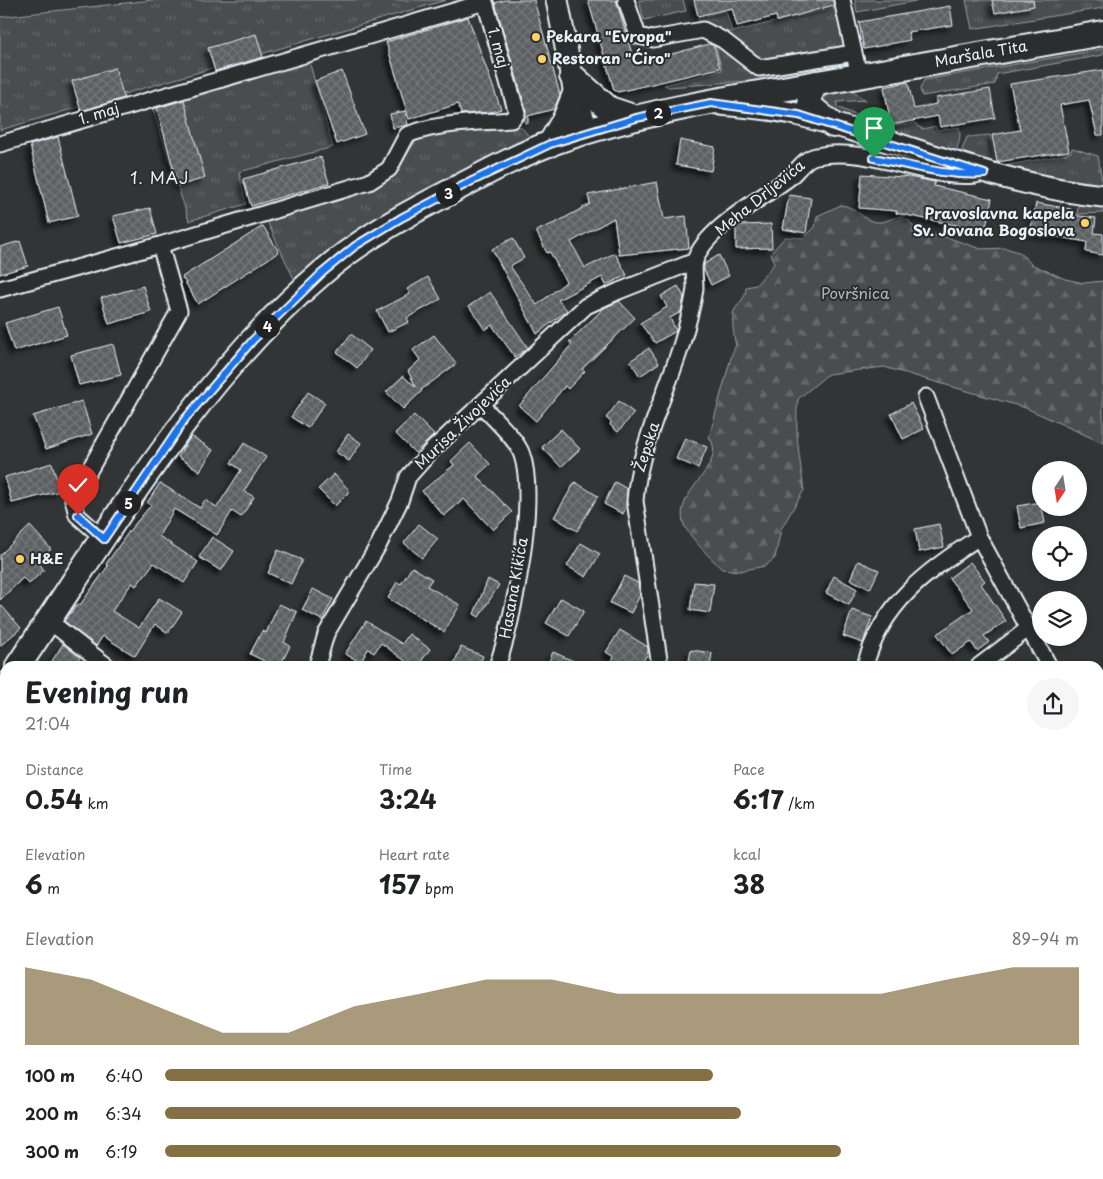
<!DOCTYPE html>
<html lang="en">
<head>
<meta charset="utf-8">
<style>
  body { margin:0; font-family:"Playpen Sans",sans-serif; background:#f6f6f6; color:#202124; height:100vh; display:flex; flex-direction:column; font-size:19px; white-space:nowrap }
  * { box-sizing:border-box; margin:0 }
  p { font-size:16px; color:#757577 }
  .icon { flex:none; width:28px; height:28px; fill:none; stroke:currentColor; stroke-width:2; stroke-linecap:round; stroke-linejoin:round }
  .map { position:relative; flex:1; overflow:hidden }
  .side { position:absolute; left:0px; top:661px; width:1104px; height:519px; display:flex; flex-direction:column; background:#fff; border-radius:15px 15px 0 0; box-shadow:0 2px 8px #0003 }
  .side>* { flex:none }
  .needle { width:32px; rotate:192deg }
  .controls { position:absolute; left:1032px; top:461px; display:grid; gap:10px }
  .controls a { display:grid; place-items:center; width:55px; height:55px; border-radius:50%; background:#fff; box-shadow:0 2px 8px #0003; font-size:25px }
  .pin { position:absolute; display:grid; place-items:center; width:42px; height:42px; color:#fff; margin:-51px -21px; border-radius:50% 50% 50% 0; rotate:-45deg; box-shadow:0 0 5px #0007 }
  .pin .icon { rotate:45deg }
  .km { position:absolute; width:25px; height:25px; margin:-12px; border-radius:50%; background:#222; color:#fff; font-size:14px; line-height:25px; text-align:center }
  .round { display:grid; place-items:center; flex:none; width:52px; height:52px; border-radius:26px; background:#f6f6f6 }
  .summary { display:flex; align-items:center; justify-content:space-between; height:85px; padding:0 25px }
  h1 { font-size:28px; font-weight:700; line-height:38px }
  .metrics { display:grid; grid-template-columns:repeat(3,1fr); gap:8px; height:85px; padding:5px 25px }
  .metrics div { display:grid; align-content:center }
  .metrics b { font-size:25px; font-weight:700 }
  .metrics small { font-size:14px; font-weight:400 }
  .metrics p { font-size:14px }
  .chart { height:140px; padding:10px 25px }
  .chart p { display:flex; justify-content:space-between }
  .chart svg { width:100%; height:90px; margin-top:5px; fill:#847042; opacity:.7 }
  ul { padding:0 25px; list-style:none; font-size:16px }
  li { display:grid; grid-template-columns:80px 60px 1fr; align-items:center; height:38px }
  li i { height:12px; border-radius:6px; background:#847042 }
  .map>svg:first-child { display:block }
  .grass { fill:url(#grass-tufts); stroke:#989fa4 }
  .forest { fill:url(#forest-firs); stroke:#989fa4 }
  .pitch { fill:#494d4f; stroke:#989fa4 }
  .building { fill:url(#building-cross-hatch); stroke:#e8f1f8; filter:url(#shadow) }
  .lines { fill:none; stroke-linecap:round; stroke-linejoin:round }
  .minor-casing { stroke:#e8f1f8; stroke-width:19 }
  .secondary-casing { stroke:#e8f1f8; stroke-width:25 }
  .primary-casing { stroke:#e8f1f8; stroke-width:28 }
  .minor { stroke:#2a2d2e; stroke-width:15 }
  .secondary { stroke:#2a2d2e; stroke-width:21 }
  .primary { stroke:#2a2d2e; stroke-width:24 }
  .route-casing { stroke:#fff; stroke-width:10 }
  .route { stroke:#1a73e8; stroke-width:6 }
  .poi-dot { fill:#ffd166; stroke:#2a2d2e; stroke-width:2 }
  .labels { text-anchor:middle; stroke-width:4; stroke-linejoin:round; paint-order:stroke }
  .poi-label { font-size:15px; font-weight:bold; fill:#e8f1f8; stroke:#2a2d2e; text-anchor:start }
  .street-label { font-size:15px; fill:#e8f1f8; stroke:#2a2d2e }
  .park-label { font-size:15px; fill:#b0b8bd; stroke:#2a2d2e }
  .neighbourhood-label { font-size:16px; letter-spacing:1px; fill:#e8f1f8; stroke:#2a2d2e }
</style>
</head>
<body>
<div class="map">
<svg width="1103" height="1179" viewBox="0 0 1103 1179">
  <defs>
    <pattern id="grass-tufts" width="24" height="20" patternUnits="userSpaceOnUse" patternTransform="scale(1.25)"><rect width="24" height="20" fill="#494d4f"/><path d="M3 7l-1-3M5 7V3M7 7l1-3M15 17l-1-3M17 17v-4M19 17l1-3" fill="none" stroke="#636769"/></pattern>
    <pattern id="forest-firs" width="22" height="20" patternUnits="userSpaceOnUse" patternTransform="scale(1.25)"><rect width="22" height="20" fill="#494d4f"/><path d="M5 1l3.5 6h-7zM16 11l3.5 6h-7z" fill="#636769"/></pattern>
    <pattern id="building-cross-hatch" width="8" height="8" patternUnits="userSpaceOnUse" patternTransform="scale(1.25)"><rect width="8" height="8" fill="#5c6063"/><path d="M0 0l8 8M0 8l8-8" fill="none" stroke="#73777a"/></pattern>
    <filter id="shadow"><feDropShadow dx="-4.5" dy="4.5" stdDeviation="2.5" flood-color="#0009"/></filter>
  </defs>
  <rect width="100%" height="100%" fill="#323536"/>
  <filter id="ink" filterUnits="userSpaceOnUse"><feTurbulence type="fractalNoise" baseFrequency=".02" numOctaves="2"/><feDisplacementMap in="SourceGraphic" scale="10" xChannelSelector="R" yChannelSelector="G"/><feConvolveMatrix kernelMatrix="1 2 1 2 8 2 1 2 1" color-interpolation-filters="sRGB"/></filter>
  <g filter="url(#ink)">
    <path class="grass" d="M152,0H446L0,130V17Z
      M639,0H683L686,11L644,20Z
      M966,0H1103V8L972,29Z
      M838,7L846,45L762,63L719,31L701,23L698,18L726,11L732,32Z
      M713,36L757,73L852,59L854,66L759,80L669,87L664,85L722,70Z
      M1103,49V55L997,74L995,84L922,96L920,89L924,80Z
      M308,57L333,147L239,172L246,204L189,221L151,104Z
      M841,85L866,100L837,102V107L860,117L883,115L887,127L916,123L917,126L923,129L936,126L937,130L959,127C961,136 960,146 953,153L845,120L819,103Z
      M503,126L521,127L532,140L387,214L336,246L294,279L266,219L388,180L397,171L414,143L426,134Z
      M990,135L995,165L960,155L967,137Z
      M1072,148L1098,156L1103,187L999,167L1067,154L1071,152Z
      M1080,196L1103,198V213L1077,214Z"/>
    <path class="forest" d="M841,205C856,206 865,224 881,222C888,221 894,217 901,216L909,221L918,232L949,238L981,249L1006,248L1021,253L1031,264L1065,279L1084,283L1103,281V443L1026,408L884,367L828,374L798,399C794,430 800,460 804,490L781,529L775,558L765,566L739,571L722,569C714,562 687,534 684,525C671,491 730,466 709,437L732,354L736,345C734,340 731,316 734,311C740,301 746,298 746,287L756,285L774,264L771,253L785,237L804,238L815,227L817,216Z"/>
    <path class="pitch" d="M855,0H921L857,12Z"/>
    <path class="building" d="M505,0H534L560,95L554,109L528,116V123H525L524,120L526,110L495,3Z
      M588,0H616L635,64L709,44L714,46L720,68L618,92L614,90Z
      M694,0H833L834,5L777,21L776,16L737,26L732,8L698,16Z
      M992,0H1033L1034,6L995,13Z
      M950,6L953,25L908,32L910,40L864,49L859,22Z
      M468,17L501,109L491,112L461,114L458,104L409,119L386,42Z
      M256,34L263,57L215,71L208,48Z
      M115,68L124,98L81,111L72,81Z
      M1103,70V135H1097L1089,100L1060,105L1069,151L997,162L992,135L1020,130L1010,84Z
      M342,71L365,134L337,144L315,81Z
      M908,82L914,109L936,104V98L990,89L995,118L940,127L938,116L891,125L884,87Z
      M184,100L205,178L178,186L157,108Z
      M405,111L408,125L393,128L390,114Z
      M58,137L78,216L49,223L30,145Z
      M680,140L715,147L711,171L676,165Z
      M321,157L329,183L251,206L243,179Z
      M862,174L903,177V176L935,182L934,186L992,199L985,231L896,213L897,211L859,208Z
      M657,182L664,219L686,216L689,248L619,255L614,218L571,242L585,268L615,253L627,275L606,285L602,277L558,300L567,310L537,334L492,249L513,238L524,258L510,266L537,305L566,282L550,252L547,253L536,231L557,222L590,204L588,195Z
      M789,195L811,198L806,233L783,229Z
      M1036,203L1071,209V215L1096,218L1094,233L1103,234V255L1086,252L1087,242L1030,232Z
      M150,208L157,234L121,243L113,216Z
      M771,224L772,248L736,249V227L739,225Z
      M263,226L279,252L198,304L182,277Z
      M20,241L28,266L0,274V247Z
      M719,255L729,276L711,285L704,270V264Z
      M428,277L441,299L407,318L409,322L388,332L377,311L410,294L407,289Z
      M143,286L151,312L109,324L101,298Z
      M678,286L684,297L681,312L670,318L676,331L655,343L640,323L667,307L661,296Z
      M490,292L528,348L515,357L492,325L485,330L469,306Z
      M619,301L635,318L582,369L585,371L568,389L565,386L536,421L519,406L572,344L569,342L604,308Z
      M58,307L67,335L14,351L5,323Z
      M351,334L371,350L357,368L337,352Z
      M434,335L456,364L421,390L422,391L403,409L386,392L403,376L416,387L408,371L420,360L413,350Z
      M113,344L121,375L79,385L71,355Z
      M649,348L659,363L640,376L630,361Z
      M308,392L325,403L308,428L291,417Z
      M82,401L92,434L46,449L33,416Z
      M619,401L634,413L618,432L610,425L611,422L606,418Z
      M911,403L924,429L903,439L891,414Z
      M414,415L434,435L415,453L395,433Z
      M561,429L580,449L561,467L542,447Z
      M348,434L361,443L349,461L336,452Z
      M191,436L213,450L200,471L178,457Z
      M685,438L707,447L698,468L676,459Z
      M244,443L266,457L244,491L254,497L241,517L232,511L217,535L174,509L159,536L198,562L184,583L154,563L136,586L132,583L112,611L139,628L159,598L182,612L168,633L155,624L135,656L103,636L96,646L64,621L78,604L80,605L108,566L106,564L130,530L151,505L147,503L160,483L200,508L205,500L217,507L241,470L231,463Z
      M470,443L490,464L477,476L512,512L493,530L464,499L444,516L422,491L454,465L451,461Z
      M52,463L60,491L12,503L5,477Z
      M334,474L350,491L335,506L318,489Z
      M575,482L598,496L577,531L554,517Z
      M615,482L627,489L626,507L623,514L604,504Z
      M1041,502L1045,523L1021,528L1017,506Z
      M419,524L438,539L422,558L404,543Z
      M939,524L944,547L919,552L915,529Z
      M30,526L51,549L38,562L44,570L29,584L23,578L0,600V555Z
      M212,537L234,551L221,571L199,557Z
      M581,543L600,554L586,577L567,566Z
      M278,550L302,560L291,584L268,573Z
      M858,561L879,570L870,589L850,579Z
      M970,562L985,581L981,584L1006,621L984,636L989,642L977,651L971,642L952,655L937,634L973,609L949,578Z
      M412,567L432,579L427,586L460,605L444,632L388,598L397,582L401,584Z
      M624,576L638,583L640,595L631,613L610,603Z
      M834,576L857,589L849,605L826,593Z
      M488,579L499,585L479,617L474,614Z
      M694,582L714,584L710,613L690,610Z
      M313,589L333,599L322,620L302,610Z
      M561,598L584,611L569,636L546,623Z
      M0,604L21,628L0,646Z
      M279,604L297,612L284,642L290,646L280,666H274L250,654L262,631L266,633Z
      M852,610L872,617L863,643L843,636Z
      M366,621L402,644L409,634L430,649L418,666H412L381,643L374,653L368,649L361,662L345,654Z
      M620,630L648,647V653L640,666H608L614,657L606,652Z
      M63,644L80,657L74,666H60L52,661Z
      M461,647L483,656L479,666H453Z
      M691,650L712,653L710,666H688Z
      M553,652L585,666H547Z"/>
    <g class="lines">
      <defs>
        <path id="minor" d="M626,0L638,36L653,39L703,30L723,40L759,68L854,53
          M842,0L859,75
          M0,144L485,2L517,113L511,120C476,123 440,122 407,135L389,169L369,182L160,245L0,289
          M926,397L979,537L1049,666
          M481,405C493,418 517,439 522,455C537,500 514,621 497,666
          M104,539L77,515L73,499L179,311L160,245
          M49,621L107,666
          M317,666L326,634L379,544L400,501L408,477L432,450L586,306L619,291L695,261
          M660,666L635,501C639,446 666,395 682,343C687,325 693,306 695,288C695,279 693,269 695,261C704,229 765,197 790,177C798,170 805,158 816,156C870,145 922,180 976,175
          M865,666C882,602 927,572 979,537
          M979,666L1029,628
          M0,750L5,754
          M1099,764L1103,772
          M0,878L5,862
          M930,1175V1179
          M256,1179L259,1175
          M421,1179L425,1175
          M628,1179L629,1175
          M660,1179L664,1175"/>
        <path id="secondary" d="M557,0L575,94L588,132
          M721,104C748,107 774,108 800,115C902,141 997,185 1103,196"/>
        <path id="primary" d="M572,76L609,109L636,118
          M816,83L809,96L811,107L833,125
          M550,144L565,119L575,94
          M18,666C110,530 196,380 323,272C358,242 399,218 440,197C477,178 515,156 554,142C649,109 749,95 847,78C932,63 1018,48 1103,33
          M0,692L5,685"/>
      </defs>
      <use href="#minor" class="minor-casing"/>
      <use href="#secondary" class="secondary-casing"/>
      <use href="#primary" class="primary-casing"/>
      <use href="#minor" class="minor"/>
      <use href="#secondary" class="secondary"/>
      <use href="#primary" class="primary"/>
    </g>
  </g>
  <g class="lines" filter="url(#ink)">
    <defs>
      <path id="route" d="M78,515L104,539L185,419L253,340L322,273L355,246L401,218L470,182L550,144L636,118L711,103L799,115L985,174C948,177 910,165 874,158"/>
    </defs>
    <use href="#route" class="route-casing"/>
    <use href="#route" class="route"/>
  </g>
  <g class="poi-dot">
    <circle cx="536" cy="37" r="5"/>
    <circle cx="542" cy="59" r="5"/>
    <circle cx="1085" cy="223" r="5"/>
    <circle cx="20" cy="559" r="5"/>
  </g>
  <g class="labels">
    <g class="poi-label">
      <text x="546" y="42">Pekara "Evropa"</text>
      <text x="552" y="64">Restoran "Ćiro"</text>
      <text x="1075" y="219" text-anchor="end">Pravoslavna kapela<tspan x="1075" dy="17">Sv. Jovana Bogoslova</tspan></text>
      <text x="30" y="564">H&amp;E</text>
    </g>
    <g class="street-label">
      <text transform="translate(498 48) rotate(74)" y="5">1. maj</text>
      <text transform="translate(981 54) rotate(-10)" y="5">Maršala Tita</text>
      <text transform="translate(99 114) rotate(-17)" y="5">1. maj</text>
      <text transform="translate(760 198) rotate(-39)" y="5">Meha Drljevića</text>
      <text transform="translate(463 423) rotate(-44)" y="5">Murisa Živojevića</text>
      <text transform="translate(647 447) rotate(-72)" y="5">Žepska</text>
      <text transform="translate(514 588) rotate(-80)" y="5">Hasana Kikića</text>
    </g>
    <g class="park-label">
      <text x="855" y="299">Površnica</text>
    </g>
    <g class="neighbourhood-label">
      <text x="160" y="184">1. MAJ</text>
    </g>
  </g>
</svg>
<div class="controls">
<a><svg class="needle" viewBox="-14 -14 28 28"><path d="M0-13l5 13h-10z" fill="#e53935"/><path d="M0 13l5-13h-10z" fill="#757577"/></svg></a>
<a><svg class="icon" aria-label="locate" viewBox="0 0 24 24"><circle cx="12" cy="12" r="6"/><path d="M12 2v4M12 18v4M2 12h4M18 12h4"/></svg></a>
<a><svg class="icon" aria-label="layers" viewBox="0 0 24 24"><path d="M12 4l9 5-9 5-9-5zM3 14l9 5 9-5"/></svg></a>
</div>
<div class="pin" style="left:874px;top:158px;background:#1e9e55"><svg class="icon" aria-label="arrive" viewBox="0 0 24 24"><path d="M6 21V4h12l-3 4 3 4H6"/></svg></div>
<div class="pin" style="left:78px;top:515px;background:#d93025"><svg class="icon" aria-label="check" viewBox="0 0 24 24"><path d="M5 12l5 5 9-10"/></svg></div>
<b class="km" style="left:658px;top:113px">2</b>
<b class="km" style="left:448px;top:193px">3</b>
<b class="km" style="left:267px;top:326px">4</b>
<b class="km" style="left:128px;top:503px">5</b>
<section class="side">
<div class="summary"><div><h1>Evening run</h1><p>21:04</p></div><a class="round"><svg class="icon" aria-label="share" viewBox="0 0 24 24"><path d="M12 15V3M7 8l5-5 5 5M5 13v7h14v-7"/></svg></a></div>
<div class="metrics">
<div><p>Distance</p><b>0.54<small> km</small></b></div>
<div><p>Time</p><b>3:24</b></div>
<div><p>Pace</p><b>6:17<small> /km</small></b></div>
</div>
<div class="metrics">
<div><p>Elevation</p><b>6<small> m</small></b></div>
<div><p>Heart rate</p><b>157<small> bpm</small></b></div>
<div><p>kcal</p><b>38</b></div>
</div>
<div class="chart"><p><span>Elevation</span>89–94 m</p>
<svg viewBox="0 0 160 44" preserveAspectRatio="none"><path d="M0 44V6L10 12L20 25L30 38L40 38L50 25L60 19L70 12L80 12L90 19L100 19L110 19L120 19L130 19L140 12L150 6L160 6V44z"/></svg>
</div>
<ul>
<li><b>100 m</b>6:40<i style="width:60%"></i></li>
<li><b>200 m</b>6:34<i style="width:63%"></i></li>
<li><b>300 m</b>6:19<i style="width:74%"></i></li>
</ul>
</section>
</div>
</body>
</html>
